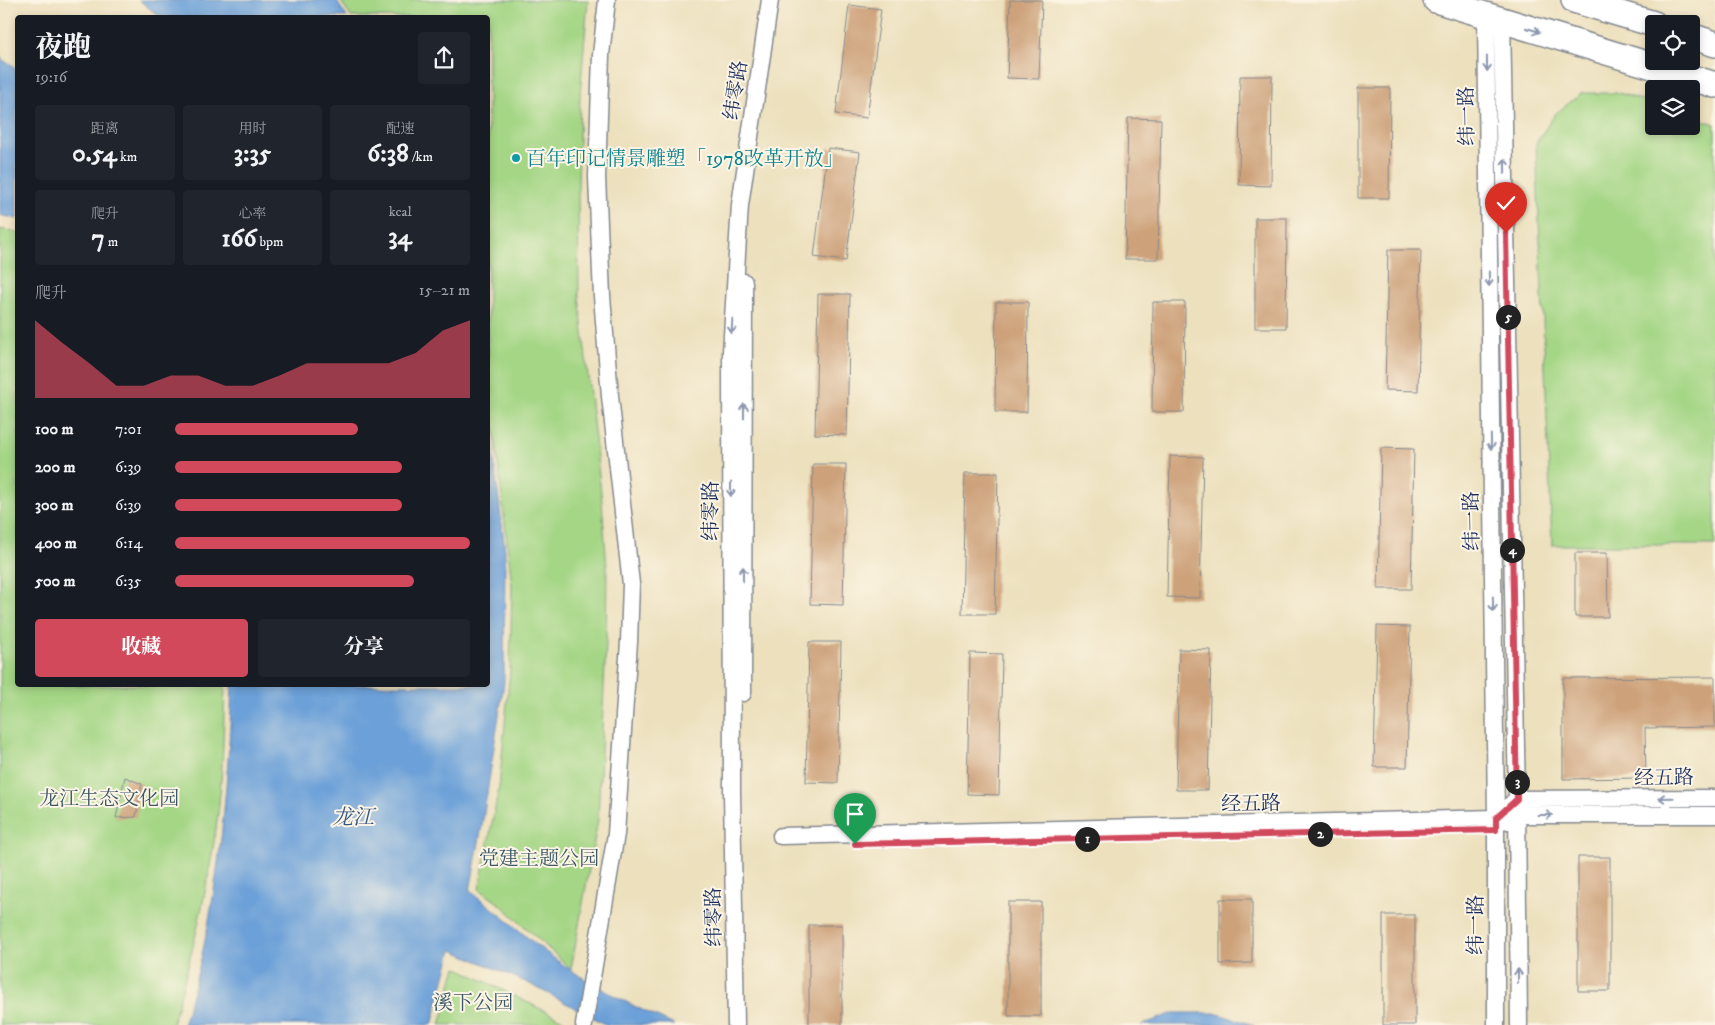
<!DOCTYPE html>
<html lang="zh">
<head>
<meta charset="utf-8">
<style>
  body { margin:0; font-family:"IM FELL DW Pica","Noto Serif SC",serif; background:#20242c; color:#f1f3f6; height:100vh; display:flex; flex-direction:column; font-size:19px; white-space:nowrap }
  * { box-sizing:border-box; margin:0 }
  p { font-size:16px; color:#9ea1a6 }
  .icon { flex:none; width:28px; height:28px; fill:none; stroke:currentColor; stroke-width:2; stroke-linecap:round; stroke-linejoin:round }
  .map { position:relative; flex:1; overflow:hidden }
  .side { position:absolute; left:15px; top:15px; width:475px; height:672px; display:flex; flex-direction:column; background:#171b24; border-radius:5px; box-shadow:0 2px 8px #0003 }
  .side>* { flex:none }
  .buttons { position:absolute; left:1645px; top:15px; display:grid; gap:10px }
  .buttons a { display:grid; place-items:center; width:55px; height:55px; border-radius:5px; background:#171b24; box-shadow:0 2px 8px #0003; font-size:25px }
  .pin { position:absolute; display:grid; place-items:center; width:42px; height:42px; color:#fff; margin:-51px -21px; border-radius:50% 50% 50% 0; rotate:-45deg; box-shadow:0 0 5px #0007 }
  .pin .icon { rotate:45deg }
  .km { position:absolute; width:25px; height:25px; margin:-12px; border-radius:50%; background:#222; color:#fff; font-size:14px; line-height:25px; text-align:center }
  .round { display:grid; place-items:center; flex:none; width:52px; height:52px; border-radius:5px; background:#20242c }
  .overview { display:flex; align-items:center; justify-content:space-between; height:85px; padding:0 20px }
  h1 { font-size:28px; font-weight:800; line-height:38px }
  .figures { display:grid; grid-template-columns:repeat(3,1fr); gap:8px; height:85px; padding:5px 20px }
  .figures div { display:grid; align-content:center; border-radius:5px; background:#20242c; text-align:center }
  .figures b { font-size:25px; font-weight:800 }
  .figures small { font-size:14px; font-weight:400 }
  .figures p { font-size:14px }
  .chart { height:140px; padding:10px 20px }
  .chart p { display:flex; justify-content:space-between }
  .chart svg { width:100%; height:90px; margin-top:5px; fill:#d1495b; opacity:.7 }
  .button { display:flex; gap:10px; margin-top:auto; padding:10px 20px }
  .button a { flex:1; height:58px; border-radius:5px; background:#d1495b; color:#fff; font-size:20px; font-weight:800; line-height:58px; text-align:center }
  .button a+a { background:#20242c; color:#f1f3f6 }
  ul { padding:0 20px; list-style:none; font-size:16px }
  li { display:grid; grid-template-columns:80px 60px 1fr; align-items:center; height:38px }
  li i { height:12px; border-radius:6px; background:#d1495b }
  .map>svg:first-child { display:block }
  .green { fill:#a4d685; stroke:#608272 }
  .water { fill:#6ca0d8; stroke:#44689b }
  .building { fill:#cda27a }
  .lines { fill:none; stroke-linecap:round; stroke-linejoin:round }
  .minor-casing { stroke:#84888e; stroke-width:19 }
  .primary-casing { stroke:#84888e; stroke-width:28 }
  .minor { stroke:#fff; stroke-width:16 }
  .primary { stroke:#fff; stroke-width:25 }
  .oneway { stroke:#8d97ae }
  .route-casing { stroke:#fff; stroke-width:10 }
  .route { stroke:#d1495b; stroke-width:6 }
  .culture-dot { fill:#0f9aa8; stroke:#fcf5e5; stroke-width:2 }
  .labels { text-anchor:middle; stroke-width:4; stroke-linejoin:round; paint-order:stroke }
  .street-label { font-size:20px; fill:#1b2f5e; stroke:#fcf5e5 }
  .culture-label { font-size:20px; fill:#0d838f; stroke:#fcf5e5; text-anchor:start }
  .park-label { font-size:20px; fill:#3d5968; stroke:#fcf5e5 }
  .water-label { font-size:21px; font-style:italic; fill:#375789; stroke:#fcf5e5 }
</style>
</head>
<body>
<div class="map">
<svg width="1715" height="1025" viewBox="0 0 1715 1025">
  <rect width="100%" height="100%" fill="#fcf5e5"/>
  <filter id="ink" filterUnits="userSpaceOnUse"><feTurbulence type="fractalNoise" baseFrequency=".02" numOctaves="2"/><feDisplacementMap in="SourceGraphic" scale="10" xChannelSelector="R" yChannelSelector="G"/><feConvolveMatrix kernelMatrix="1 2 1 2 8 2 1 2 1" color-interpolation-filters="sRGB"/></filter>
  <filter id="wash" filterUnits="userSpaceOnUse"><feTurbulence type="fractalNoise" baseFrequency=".0096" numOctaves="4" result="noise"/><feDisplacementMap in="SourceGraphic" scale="20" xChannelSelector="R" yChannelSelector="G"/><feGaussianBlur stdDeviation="1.12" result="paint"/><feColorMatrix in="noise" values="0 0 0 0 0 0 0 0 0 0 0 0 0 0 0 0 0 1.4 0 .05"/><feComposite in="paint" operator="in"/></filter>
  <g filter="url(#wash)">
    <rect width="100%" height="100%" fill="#ece0bd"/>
    <path class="green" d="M340,0H588L580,95L578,187L579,296L602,502L607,568L606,642L598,820L571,969L501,905L479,889L499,788L510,670L512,586L494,427L488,397V18L351,17Z
      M1582,93H1619L1654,104V126H1691V116L1715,124V545H1552L1536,143L1555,114Z
      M0,229L18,233V685H225C223,733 223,781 216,829C206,896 191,960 172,1025H0Z
      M456,967L563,1020L562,1025H440Z"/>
    <path class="water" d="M139,0H336L347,17H160Z
      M0,54L2,60L14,66L17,79V219L0,215Z
      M488,412L505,550L504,683L482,826L470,891C501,913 528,940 559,962C594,987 635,1007 674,1025H607L528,983L452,950L432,1025H183C218,915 227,800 232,685H488Z
      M1174,1013H1215L1254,1025H1141Z"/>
    <g id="blocks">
      <path class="building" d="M1010,0H1042L1039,79L1007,78Z
        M849,5L881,9L867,118L836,114Z
        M1240,76H1272L1271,186L1239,185Z
        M1358,88H1390L1389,198H1358Z
        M1128,118L1161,119L1158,259H1125Z
        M828,148L860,152L846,261L814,257Z
        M1255,218H1287L1286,328H1255Z
        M1388,250H1421L1418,391L1385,390Z
        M818,294H850L847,435L815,434Z
        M996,302H1028L1027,412H995Z
        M1153,302H1185L1184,412H1152Z
        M1381,448L1414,449L1411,589H1378Z
        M1170,456L1203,457L1200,598L1167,597Z
        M813,464H846L843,605L810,604Z
        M965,473H998L995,614H962Z
        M1575,553H1607L1608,617H1575Z
        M1377,626L1410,627L1407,767H1374Z
        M809,642H841L838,783L806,782Z
        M1179,649L1211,650L1208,790H1176Z
        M970,653L1002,654L999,795L967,794Z
        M1715,677V727L1645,728L1646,778L1563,779V678Z
        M125,777L142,784L136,817L116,818Z
        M1578,857H1610V991H1578Z
        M1220,899H1252V963L1220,964Z
        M1008,902H1041V1016H1008Z
        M1383,915H1415V1025H1383Z
        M809,925H842V1025H809Z"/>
    </g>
  </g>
  <g filter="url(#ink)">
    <use href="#blocks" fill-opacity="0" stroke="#84888e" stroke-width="1"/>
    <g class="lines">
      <defs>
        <path id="minor" d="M1486,16L1496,818V1025
          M1502,20L1517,799L1519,1025
          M743,693L744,282
          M1508,821L1517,815H1715
          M781,836L1496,818L1517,799L1715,798
          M584,1025L616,834L629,642L631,584L610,396L602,296L597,177L601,55L607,0
          M736,1025L732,793L731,352L740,205L770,0"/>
        <path id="primary" d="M1436,0L1715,85
          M1574,0L1654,24
          M1691,36L1715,44"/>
      </defs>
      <use href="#minor" class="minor-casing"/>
      <use href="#primary" class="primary-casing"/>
      <use href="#minor" class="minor"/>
      <use href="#primary" class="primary"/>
    </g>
    <defs><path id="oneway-shaft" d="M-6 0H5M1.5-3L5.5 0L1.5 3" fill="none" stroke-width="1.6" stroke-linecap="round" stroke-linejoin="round" transform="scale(1.25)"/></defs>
    <g class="oneway">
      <use href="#oneway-shaft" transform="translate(1533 30) rotate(17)"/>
      <use href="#oneway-shaft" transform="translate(1487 64) rotate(89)"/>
      <use href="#oneway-shaft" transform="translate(1505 166) rotate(-91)"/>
      <use href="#oneway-shaft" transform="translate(1489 279) rotate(89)"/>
      <use href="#oneway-shaft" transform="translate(732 326) rotate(93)"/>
      <use href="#oneway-shaft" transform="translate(744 411) rotate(-90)"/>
      <use href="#oneway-shaft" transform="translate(1491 442) rotate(89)"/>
      <use href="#oneway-shaft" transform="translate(731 489) rotate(90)"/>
      <use href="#oneway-shaft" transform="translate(743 574) rotate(-90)"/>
      <use href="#oneway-shaft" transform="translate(1493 604) rotate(89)"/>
      <use href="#oneway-shaft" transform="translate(1666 798) rotate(179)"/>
      <use href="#oneway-shaft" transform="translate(1545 815)"/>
      <use href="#oneway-shaft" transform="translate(1518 976) rotate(-90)"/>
    </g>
  </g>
  <g class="lines" filter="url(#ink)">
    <defs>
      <path id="route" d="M855,844L1496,830V818L1517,799L1506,233"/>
    </defs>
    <use href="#route" class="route-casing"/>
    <use href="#route" class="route"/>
  </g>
  <circle class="culture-dot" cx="516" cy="158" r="5"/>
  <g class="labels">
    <g class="street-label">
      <text transform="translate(735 90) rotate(-81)" y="7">纬零路</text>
      <text transform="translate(1466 116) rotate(-91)" y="7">纬一路</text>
      <text transform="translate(710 511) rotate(-90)" y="7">纬零路</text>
      <text transform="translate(1471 521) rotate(-91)" y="7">纬一路</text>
      <text transform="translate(1664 777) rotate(-1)" y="7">经五路</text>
      <text transform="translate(1251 803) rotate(-1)" y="7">经五路</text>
      <text transform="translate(713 917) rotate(-91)" y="7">纬零路</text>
      <text transform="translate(1475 925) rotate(-90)" y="7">纬一路</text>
    </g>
    <g class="culture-label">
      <text x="526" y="165">百年印记情景雕塑「1978改革开放」</text>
    </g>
    <g class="park-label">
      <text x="109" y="805">龙江生态文化园</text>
      <text x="539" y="865">党建主题公园</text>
      <text x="473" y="1009">溪下公园</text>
    </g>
    <g class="water-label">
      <text x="353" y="824">龙江</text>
    </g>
  </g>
</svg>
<div class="buttons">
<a><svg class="icon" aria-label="locate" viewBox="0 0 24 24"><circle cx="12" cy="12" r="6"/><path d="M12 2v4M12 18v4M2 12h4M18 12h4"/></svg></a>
<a><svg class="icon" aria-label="layers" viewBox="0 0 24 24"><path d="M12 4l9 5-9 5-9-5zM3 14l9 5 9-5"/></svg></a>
</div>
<div class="pin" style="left:855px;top:844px;background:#1e9e55"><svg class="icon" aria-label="arrive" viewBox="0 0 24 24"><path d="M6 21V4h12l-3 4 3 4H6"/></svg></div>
<div class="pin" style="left:1506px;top:233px;background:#d93025"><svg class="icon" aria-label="check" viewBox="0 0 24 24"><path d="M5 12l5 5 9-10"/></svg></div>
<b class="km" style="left:1087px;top:839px">1</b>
<b class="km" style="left:1320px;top:834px">2</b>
<b class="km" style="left:1517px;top:782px">3</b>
<b class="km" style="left:1512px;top:550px">4</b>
<b class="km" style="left:1508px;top:317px">5</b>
<section class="side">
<div class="overview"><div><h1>夜跑</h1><p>19:16</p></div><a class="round"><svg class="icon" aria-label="share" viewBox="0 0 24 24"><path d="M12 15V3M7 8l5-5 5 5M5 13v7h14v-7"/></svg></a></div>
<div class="figures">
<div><p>距离</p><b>0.54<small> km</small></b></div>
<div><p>用时</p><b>3:35</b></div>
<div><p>配速</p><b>6:38<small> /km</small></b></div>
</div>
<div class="figures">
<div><p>爬升</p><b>7<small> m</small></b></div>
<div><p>心率</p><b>166<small> bpm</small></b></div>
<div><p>kcal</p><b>34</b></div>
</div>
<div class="chart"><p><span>爬升</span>15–21 m</p>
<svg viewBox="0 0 160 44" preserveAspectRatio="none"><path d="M0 44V6L10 17L20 27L30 38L40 38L50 33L60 33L70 38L80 38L90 33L100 27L110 27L120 27L130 27L140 22L150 11L160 6V44z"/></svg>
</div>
<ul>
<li><b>100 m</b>7:01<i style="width:62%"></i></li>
<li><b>200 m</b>6:39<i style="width:77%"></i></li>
<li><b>300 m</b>6:39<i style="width:77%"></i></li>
<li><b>400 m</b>6:14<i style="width:100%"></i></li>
<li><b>500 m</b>6:35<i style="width:81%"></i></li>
</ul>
<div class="button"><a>收藏</a><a>分享</a></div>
</section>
</div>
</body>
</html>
